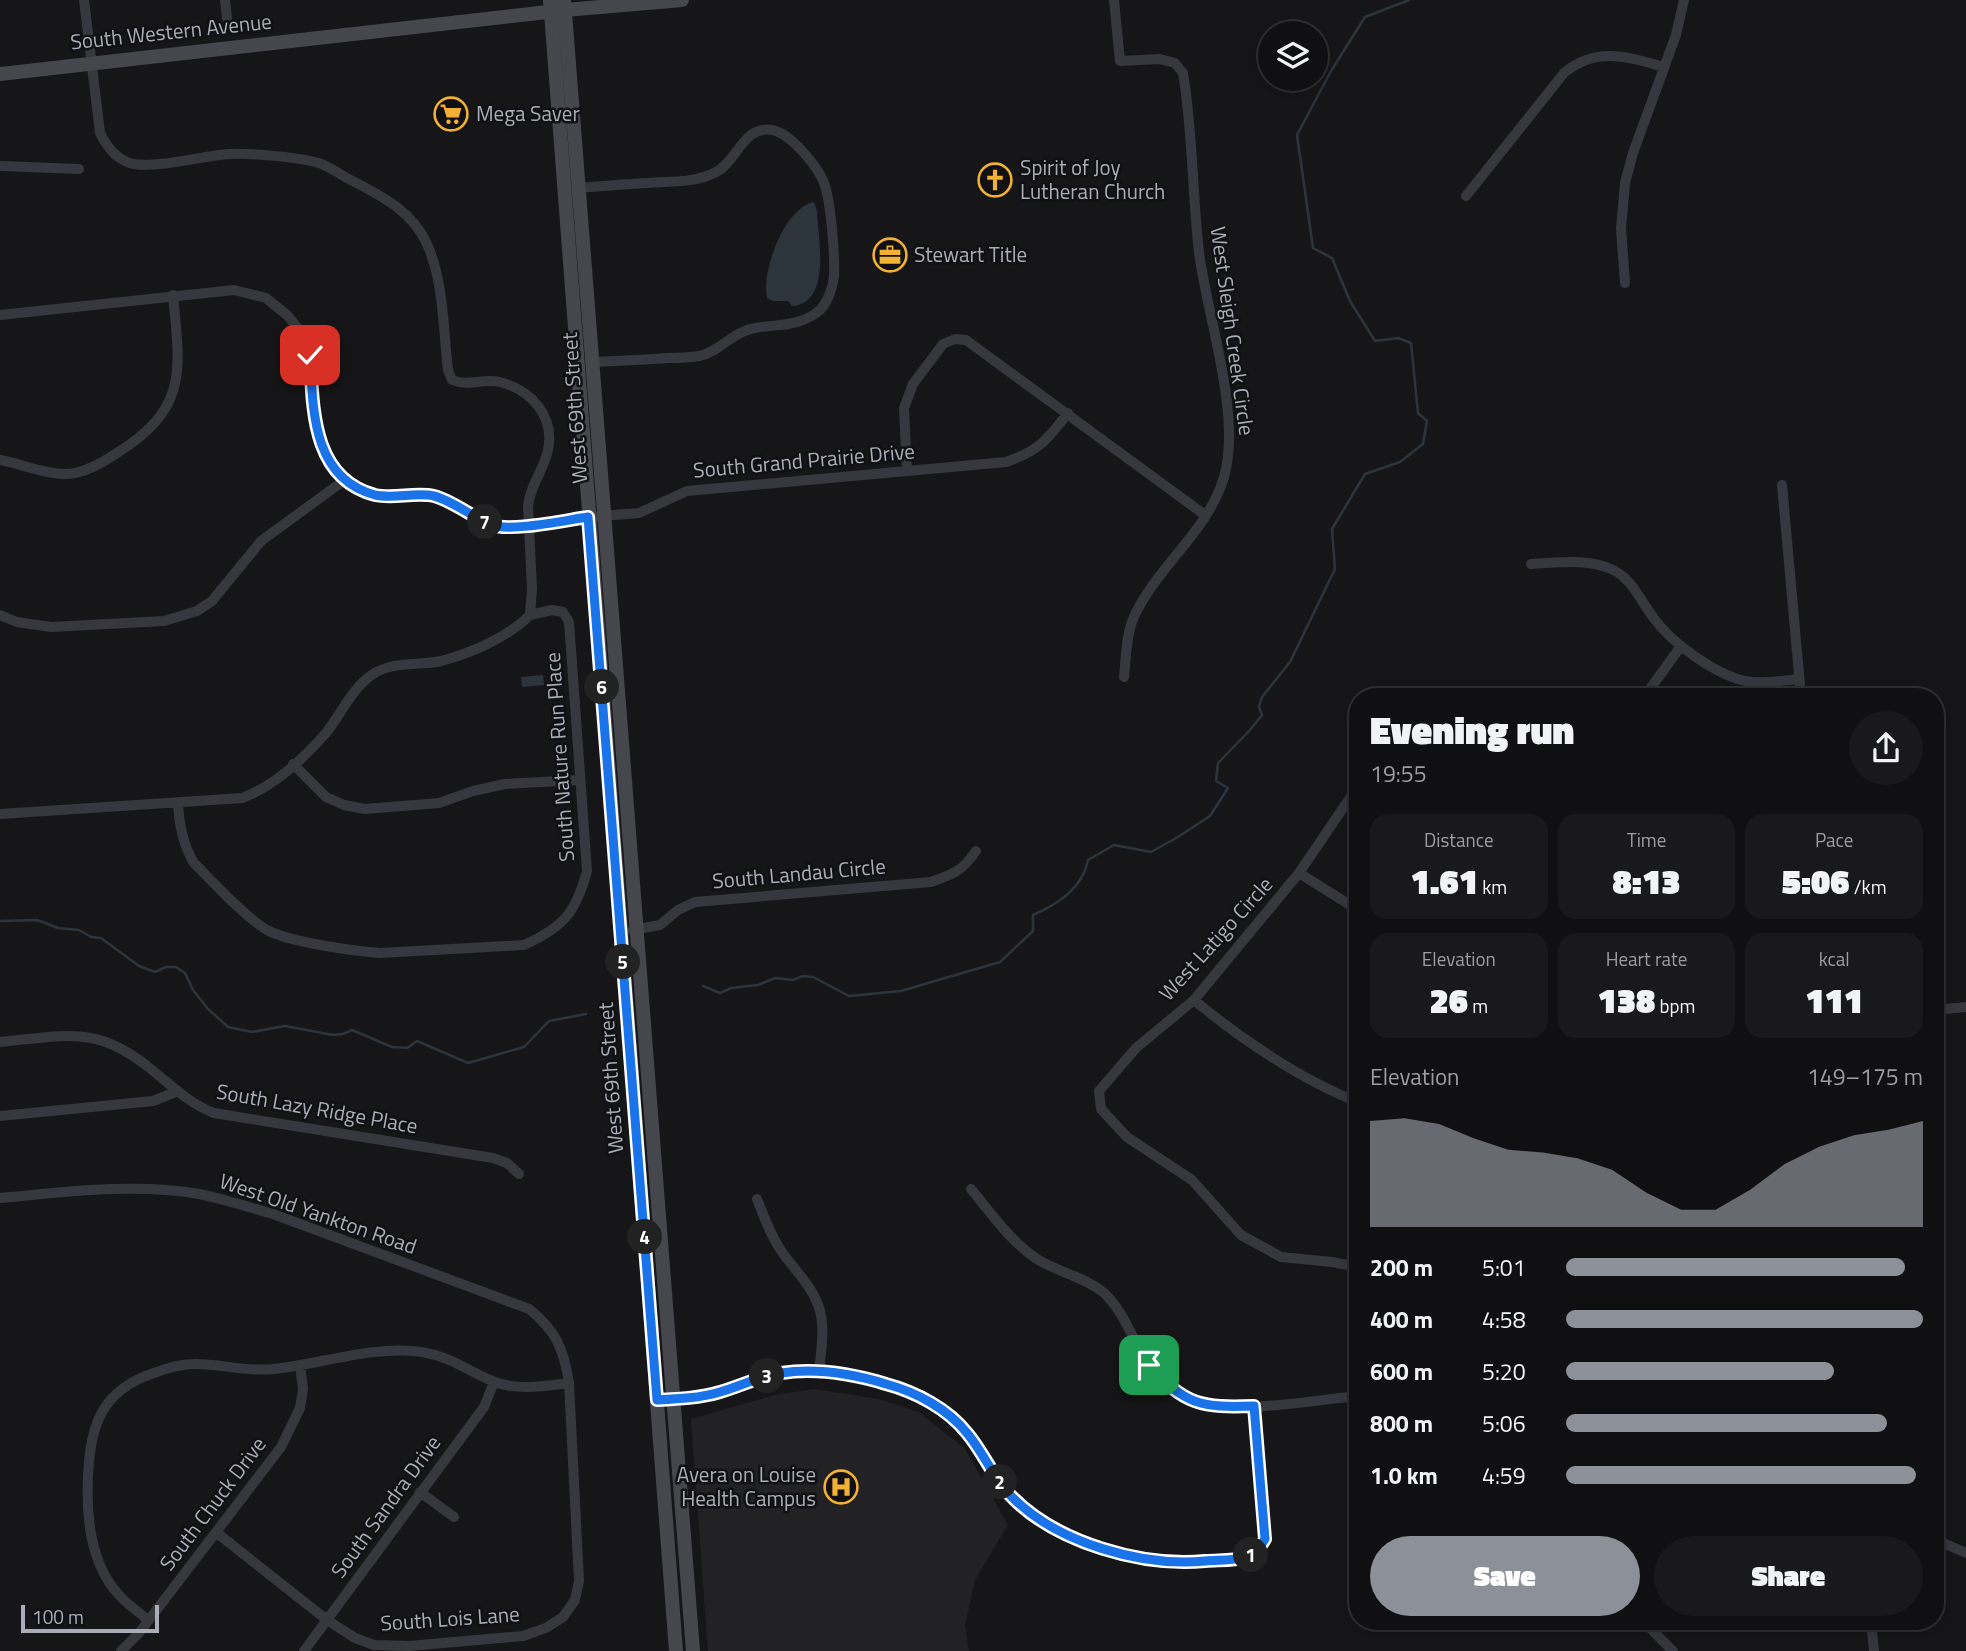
<!DOCTYPE html>
<html lang="en">
<head>
<meta charset="utf-8">
<style>
  body { margin:0; font-family:"Titillium Web",sans-serif; background:#19191b; color:#f1f3f6; height:100vh; display:flex; flex-direction:column; font-size:26px; white-space:nowrap }
  * { box-sizing:border-box; margin:0 }
  p { font-size:23px; color:#9c9d9f }
  .icon { flex:none; width:38px; height:38px; fill:none; stroke:currentColor; stroke-width:2; stroke-linecap:round; stroke-linejoin:round }
  .map { position:relative; flex:1; overflow:hidden }
  .side { position:absolute; left:1349px; top:688px; width:595px; height:942px; display:flex; flex-direction:column; background:#101012; border-radius:28px; box-shadow:0 4px 18px #0003,0 0 0 2px #303032 }
  .side>* { flex:none }
  .buttons { position:absolute; left:1258px; top:21px; display:grid; gap:14px }
  .buttons a { display:grid; place-items:center; width:70px; height:70px; border-radius:50%; background:#101012; box-shadow:0 4px 18px #0003,0 0 0 2px #303032; font-size:35px }
  .scale { position:absolute; left:21px; bottom:18px; width:138px; box-sizing:border-box; padding-left:7px; border:4px solid #a8adb8; border-top:0; font-size:19px; line-height:24px; white-space:nowrap; color:#a8adb8; -webkit-text-stroke:5px #111113; paint-order:stroke }
  .pin { position:absolute; display:grid; place-items:center; width:60px; height:60px; color:#fff; margin:-30px; border-radius:14px; box-shadow:0 4px 10px #0006 }
  .km { position:absolute; width:35px; height:35px; margin:-18px; border-radius:50%; background:#222; color:#fff; font-size:19px; line-height:35px; text-align:center }
  .round { display:grid; place-items:center; flex:none; width:74px; height:74px; border-radius:37px; background:#19191b }
  .head { display:flex; align-items:center; justify-content:space-between; height:119px; padding:0 21px }
  h1 { font-size:38px; font-weight:800; line-height:52px }
  .metrics { display:grid; grid-template-columns:repeat(3,1fr); gap:10px; height:119px; padding:7px 21px }
  .metrics div { display:grid; align-content:center; border-radius:18px; background:#19191b; text-align:center }
  .metrics b { font-size:35px; font-weight:800 }
  .metrics small { font-size:19px; font-weight:400 }
  .metrics p { font-size:19px }
  .chart { height:196px; padding:14px 21px }
  .chart p { display:flex; justify-content:space-between }
  .chart svg { width:100%; height:126px; margin-top:7px; fill:#8c9099; opacity:.7 }
  .cta { display:flex; gap:14px; margin-top:auto; padding:14px 21px }
  .cta a { flex:1; height:80px; border-radius:42px; background:#8c9099; color:#fff; font-size:28px; font-weight:800; line-height:80px; text-align:center }
  .cta a+a { background:#19191b; color:#f1f3f6 }
  ul { padding:0 21px; list-style:none; font-size:23px }
  li { display:grid; grid-template-columns:112px 84px 1fr; align-items:center; height:52px }
  li i { height:18px; border-radius:9px; background:#8c9099 }
  .map>svg:first-child { display:block }
  .built { fill:#222225 }
  .water { fill:#2c353c }
  .lines { fill:none; stroke-linecap:round; stroke-linejoin:round }
  .stream { stroke:#2c353c; stroke-width:2.5 }
  .street { stroke:#37383d; stroke-width:10 }
  .secondary { stroke:#45474d; stroke-width:14 }
  .route-casing { stroke:#fff; stroke-width:14 }
  .route { stroke:#1a73e8; stroke-width:9 }
  .labels { text-anchor:middle; stroke-width:5; stroke-linejoin:round; paint-order:stroke }
  .street-label { font-size:21px; fill:#a8adb8; stroke:#111113 }
  .poi-label { font-size:21px; fill:#a8adb8; stroke:#111113; text-anchor:start }
</style>
</head>
<body>
<div class="map">
<svg width="1966" height="1651" viewBox="0 0 1966 1651">
  <rect width="100%" height="100%" fill="#161618"/>
  <path class="built" d="M814,1389L879,1399L919,1412L965,1449L1008,1525L975,1580L965,1625L969,1651H708L691,1419L774,1395Z"/>
  <path class="water" d="M814,202L817,211C818,238 832,303 792,306L788,301H773L767,298C761,271 785,207 814,202Z
    M543,675L544,685L522,687L521,677Z"/>
  <g class="lines">
    <path class="stream" d="M0,921L37,920L58,928L79,930L91,937L101,938L139,966L155,972L166,967H176L185,973L193,990L208,1009L228,1027L252,1032L285,1026L333,1035L343,1034L352,1030L392,1047L407,1048L417,1041L468,1063L524,1047L549,1021L586,1014
      M703,986L720,993L731,988L758,985L775,978L793,980L803,976L813,977L849,996L901,991L1000,962L1033,931V915C1058,904 1083,888 1088,860L1114,845L1151,852L1178,837L1210,816L1228,788L1216,781L1218,763L1250,730L1262,715L1259,707L1262,697L1290,662L1335,569L1332,529L1365,474L1400,462L1423,444L1427,421L1418,413L1411,343L1398,338L1375,341L1350,301L1332,258L1313,248L1297,135L1331,71L1365,17L1409,0"/>
    <path class="street" d="M84,0L100,133C107,147 117,161 134,164C158,168 202,156 229,154C251,153 298,157 319,163C328,166 338,173 347,178C379,195 411,209 427,244C444,282 443,329 448,370L452,380C469,387 484,378 500,382C531,390 555,416 548,450C544,470 530,485 528,506L532,589L530,615
      M225,0L227,18
      M1114,0L1120,61L1160,59L1175,63L1183,73C1193,132 1192,192 1199,252C1207,317 1242,414 1224,477C1208,532 1155,568 1133,619C1126,636 1126,659 1124,677
      M0,166L79,169
      M579,188C602,186 625,184 648,183C671,181 696,183 716,172C737,162 743,125 772,130C791,133 820,169 825,186C831,204 835,257 834,276C833,287 828,302 820,310C800,327 778,324 755,328C733,331 720,352 699,356C688,358 677,358 667,358C642,360 617,361 592,362
      M1466,196L1564,73C1597,46 1627,57 1664,67
      M1625,283L1621,228L1625,183L1633,153L1676,35L1684,0
      M0,315L234,290L266,298L287,315L302,333L310,355L315,425L321,445L329,460L346,479L361,489L378,495L417,494L437,497L496,527L530,525L588,517L639,513L687,491L1006,462C1040,450 1046,441 1068,413
      M0,460C21,464 42,473 63,474C82,475 102,463 117,453C189,408 180,370 173,295
      M907,471L904,408L913,384L943,344L955,339L966,340L1205,515
      M1782,485L1801,696
      M1531,564C1558,563 1586,558 1611,569C1632,578 1640,600 1653,617C1671,643 1715,674 1745,681C1763,684 1781,681 1799,679
      M0,615L17,622L51,627L164,621L197,611L212,601L261,541L346,479
      M1645,696L1681,646
      M293,764L326,797L344,805L365,809L439,803L473,791L505,784L580,780
      M1358,786L1299,873L1194,1000L1136,1048L1099,1091L1101,1109L1127,1137L1192,1180L1241,1235L1281,1257L1332,1262L1358,1267
      M178,803C179,825 183,845 194,863C213,882 245,917 267,930C289,942 353,951 380,953L524,945C564,927 576,912 587,871L569,622L563,612L552,610L530,615
      M0,814L242,798C273,787 304,758 326,733C341,714 352,688 373,674C393,661 418,666 441,661C472,653 508,637 530,615
      M1299,873L1358,910
      M632,930L660,925L678,910L695,902L931,882C954,874 962,871 976,851
      M1194,1000C1241,1039 1301,1080 1358,1102
      M1936,1010L1966,1007
      M0,1042C66,1036 97,1024 152,1070C172,1086 190,1104 214,1113L493,1158L507,1163L519,1174
      M0,1116L153,1101L178,1091
      M971,1189C991,1213 1010,1241 1037,1259C1057,1272 1083,1276 1103,1292C1125,1312 1132,1340 1148,1364C1157,1378 1172,1392 1187,1399C1222,1417 1317,1400 1357,1396
      M0,1198C66,1192 134,1183 199,1194C224,1199 248,1207 273,1214L529,1309C556,1330 564,1350 569,1383L579,1581L575,1600L563,1617L546,1628L523,1636L409,1646L374,1645L355,1638L327,1620L217,1533
      M757,1199C764,1217 771,1236 782,1252C796,1272 814,1288 820,1311C825,1330 821,1352 819,1371
      M1358,1313L1354,1361L1358,1412
      M657,1400C678,1399 700,1398 720,1392C741,1387 760,1376 781,1373C815,1368 853,1374 886,1384C916,1393 948,1409 968,1433C984,1453 994,1480 1013,1498C1059,1543 1142,1567 1205,1561C1230,1559 1252,1564 1265,1539L1254,1406
      M420,1492L454,1517
      M1936,1540L1966,1553
      M148,1620C139,1612 128,1605 120,1596C90,1565 86,1516 88,1476C90,1425 102,1390 154,1373C167,1368 181,1364 195,1364C222,1364 246,1372 274,1369C322,1364 373,1345 422,1352C453,1357 469,1372 495,1382C519,1391 545,1386 569,1383
      M1642,1620L1673,1651
      M1871,1620L1874,1651
      M121,1651L139,1633L281,1447L300,1408L303,1389L300,1365
      M304,1651L484,1407L494,1382"/>
    <path class="secondary" d="M550,0L676,1651
      M564,0L693,1651
      M0,74L565,10L682,0"/>
  </g>
  <g class="lines">
    <defs>
      <path id="route" d="M310,355C313,407 311,478 375,495C394,499 415,492 434,496C451,500 474,518 492,525C511,532 566,520 588,517L657,1400C678,1399 700,1398 720,1392C741,1386 760,1376 781,1373C815,1368 853,1374 886,1384C916,1392 948,1409 967,1433C984,1453 994,1480 1013,1498C1058,1543 1142,1567 1205,1561C1230,1559 1252,1564 1265,1539L1254,1406C1202,1408 1184,1405 1149,1365"/>
    </defs>
    <use href="#route" class="route-casing"/>
    <use href="#route" class="route"/>
  </g>
  <defs>
    <symbol id="supermarket-ring" viewBox="-11 -11 22 22"><circle r="9.5" fill="#111113" stroke="#f2b134" stroke-width="1.5"/><path d="M-6-5.5h2.5l.6 2H6L4.5 2H-2.5L-4.4-4H-6ZM-1.5 3.2a1.3 1.3 0 1 0 .1 0ZM3 3.2a1.3 1.3 0 1 0 .1 0Z" fill="#f2b134"/></symbol>
    <symbol id="church-ring" viewBox="-11 -11 22 22"><circle r="9.5" fill="#111113" stroke="#f2b134" stroke-width="1.5"/><path d="M-1.2-6h2.4v3.5h3.3v2.4h-3.3V6h-2.4V-.1h-3.3v-2.4h3.3Z" fill="#f2b134"/></symbol>
    <symbol id="office-ring" viewBox="-11 -11 22 22"><circle r="9.5" fill="#111113" stroke="#f2b134" stroke-width="1.5"/><path d="M-6-3h4V-5.5h4V-3h4V5H-6ZM-1-4.5V-3h2v-1.5ZM-6 0V1H6V0Z" fill="#f2b134"/></symbol>
    <symbol id="hospital-ring" viewBox="-11 -11 22 22"><circle r="9.5" fill="#111113" stroke="#f2b134" stroke-width="1.5"/><path d="M-5-5h3v3.5h4V-5h3V5h-3V1.5h-4V5h-3Z" fill="#f2b134"/></symbol>
  </defs>
  <g fill-rule="evenodd">
    <use href="#supermarket-ring" x="432" y="95" width="38" height="38"/>
    <use href="#church-ring" x="976" y="161" width="38" height="38"/>
    <use href="#office-ring" x="871" y="236" width="38" height="38"/>
    <use href="#hospital-ring" x="822" y="1468" width="38" height="38"/>
  </g>
  <g class="labels">
    <g class="street-label">
      <text transform="translate(171 32) rotate(-6)" y="7">South Western Avenue</text>
      <text transform="translate(1232 331) rotate(82)" y="7">West Sleigh Creek Circle</text>
      <text transform="translate(575 408) rotate(-94)" y="7">West 69th Street</text>
      <text transform="translate(804 461) rotate(-5)" y="7">South Grand Prairie Drive</text>
      <text transform="translate(560 757) rotate(-94)" y="7">South Nature Run Place</text>
      <text transform="translate(799 874) rotate(-5)" y="7">South Landau Circle</text>
      <text transform="translate(1216 939) rotate(-48)" y="7">West Latigo Circle</text>
      <text transform="translate(611 1078) rotate(-94)" y="7">West 69th Street</text>
      <text transform="translate(317 1109) rotate(10)" y="7">South Lazy Ridge Place</text>
      <text transform="translate(318 1214) rotate(19)" y="7">West Old Yankton Road</text>
      <text transform="translate(213 1504) rotate(-53)" y="7">South Chuck Drive</text>
      <text transform="translate(386 1507) rotate(-54)" y="7">South Sandra Drive</text>
      <text transform="translate(450 1619) rotate(-4)" y="7">South Lois Lane</text>
    </g>
    <g class="poi-label">
      <text x="476" y="121">Mega Saver</text>
      <text x="1020" y="175">Spirit of Joy<tspan x="1020" dy="24">Lutheran Church</tspan></text>
      <text x="914" y="262">Stewart Title</text>
      <text x="816" y="1482" text-anchor="end">Avera on Louise<tspan x="816" dy="24">Health Campus</tspan></text>
    </g>
  </g>
</svg>
<div class="buttons">
<a><svg class="icon" aria-label="layers" viewBox="0 0 24 24"><path d="M12 4l9 5-9 5-9-5zM3 14l9 5 9-5"/></svg></a>
</div>
<div class="scale">100 m</div>
<div class="pin" style="left:1149px;top:1365px;background:#1e9e55"><svg class="icon" aria-label="arrive" viewBox="0 0 24 24"><path d="M6 21V4h12l-3 4 3 4H6"/></svg></div>
<div class="pin" style="left:310px;top:355px;background:#d93025"><svg class="icon" aria-label="check" viewBox="0 0 24 24"><path d="M5 12l5 5 9-10"/></svg></div>
<b class="km" style="left:1251px;top:1555px">1</b>
<b class="km" style="left:1000px;top:1482px">2</b>
<b class="km" style="left:767px;top:1376px">3</b>
<b class="km" style="left:645px;top:1237px">4</b>
<b class="km" style="left:623px;top:962px">5</b>
<b class="km" style="left:602px;top:687px">6</b>
<b class="km" style="left:485px;top:522px">7</b>
<section class="side">
<div class="head"><div><h1>Evening run</h1><p>19:55</p></div><a class="round"><svg class="icon" aria-label="share" viewBox="0 0 24 24"><path d="M12 15V3M7 8l5-5 5 5M5 13v7h14v-7"/></svg></a></div>
<div class="metrics">
<div><p>Distance</p><b>1.61<small> km</small></b></div>
<div><p>Time</p><b>8:13</b></div>
<div><p>Pace</p><b>5:06<small> /km</small></b></div>
</div>
<div class="metrics">
<div><p>Elevation</p><b>26<small> m</small></b></div>
<div><p>Heart rate</p><b>138<small> bpm</small></b></div>
<div><p>kcal</p><b>111</b></div>
</div>
<div class="chart"><p><span>Elevation</span>149–175 m</p>
<svg viewBox="0 0 160 44" preserveAspectRatio="none"><path d="M0 44V7L10 6L20 8L30 13L40 17L50 18L60 20L70 24L80 32L90 38L100 38L110 31L120 22L130 16L140 12L150 10L160 7V44z"/></svg>
</div>
<ul>
<li><b>200 m</b>5:01<i style="width:95%"></i></li>
<li><b>400 m</b>4:58<i style="width:100%"></i></li>
<li><b>600 m</b>5:20<i style="width:75%"></i></li>
<li><b>800 m</b>5:06<i style="width:90%"></i></li>
<li><b>1.0 km</b>4:59<i style="width:98%"></i></li>
</ul>
<div class="cta"><a>Save</a><a>Share</a></div>
</section>
</div>
</body>
</html>
